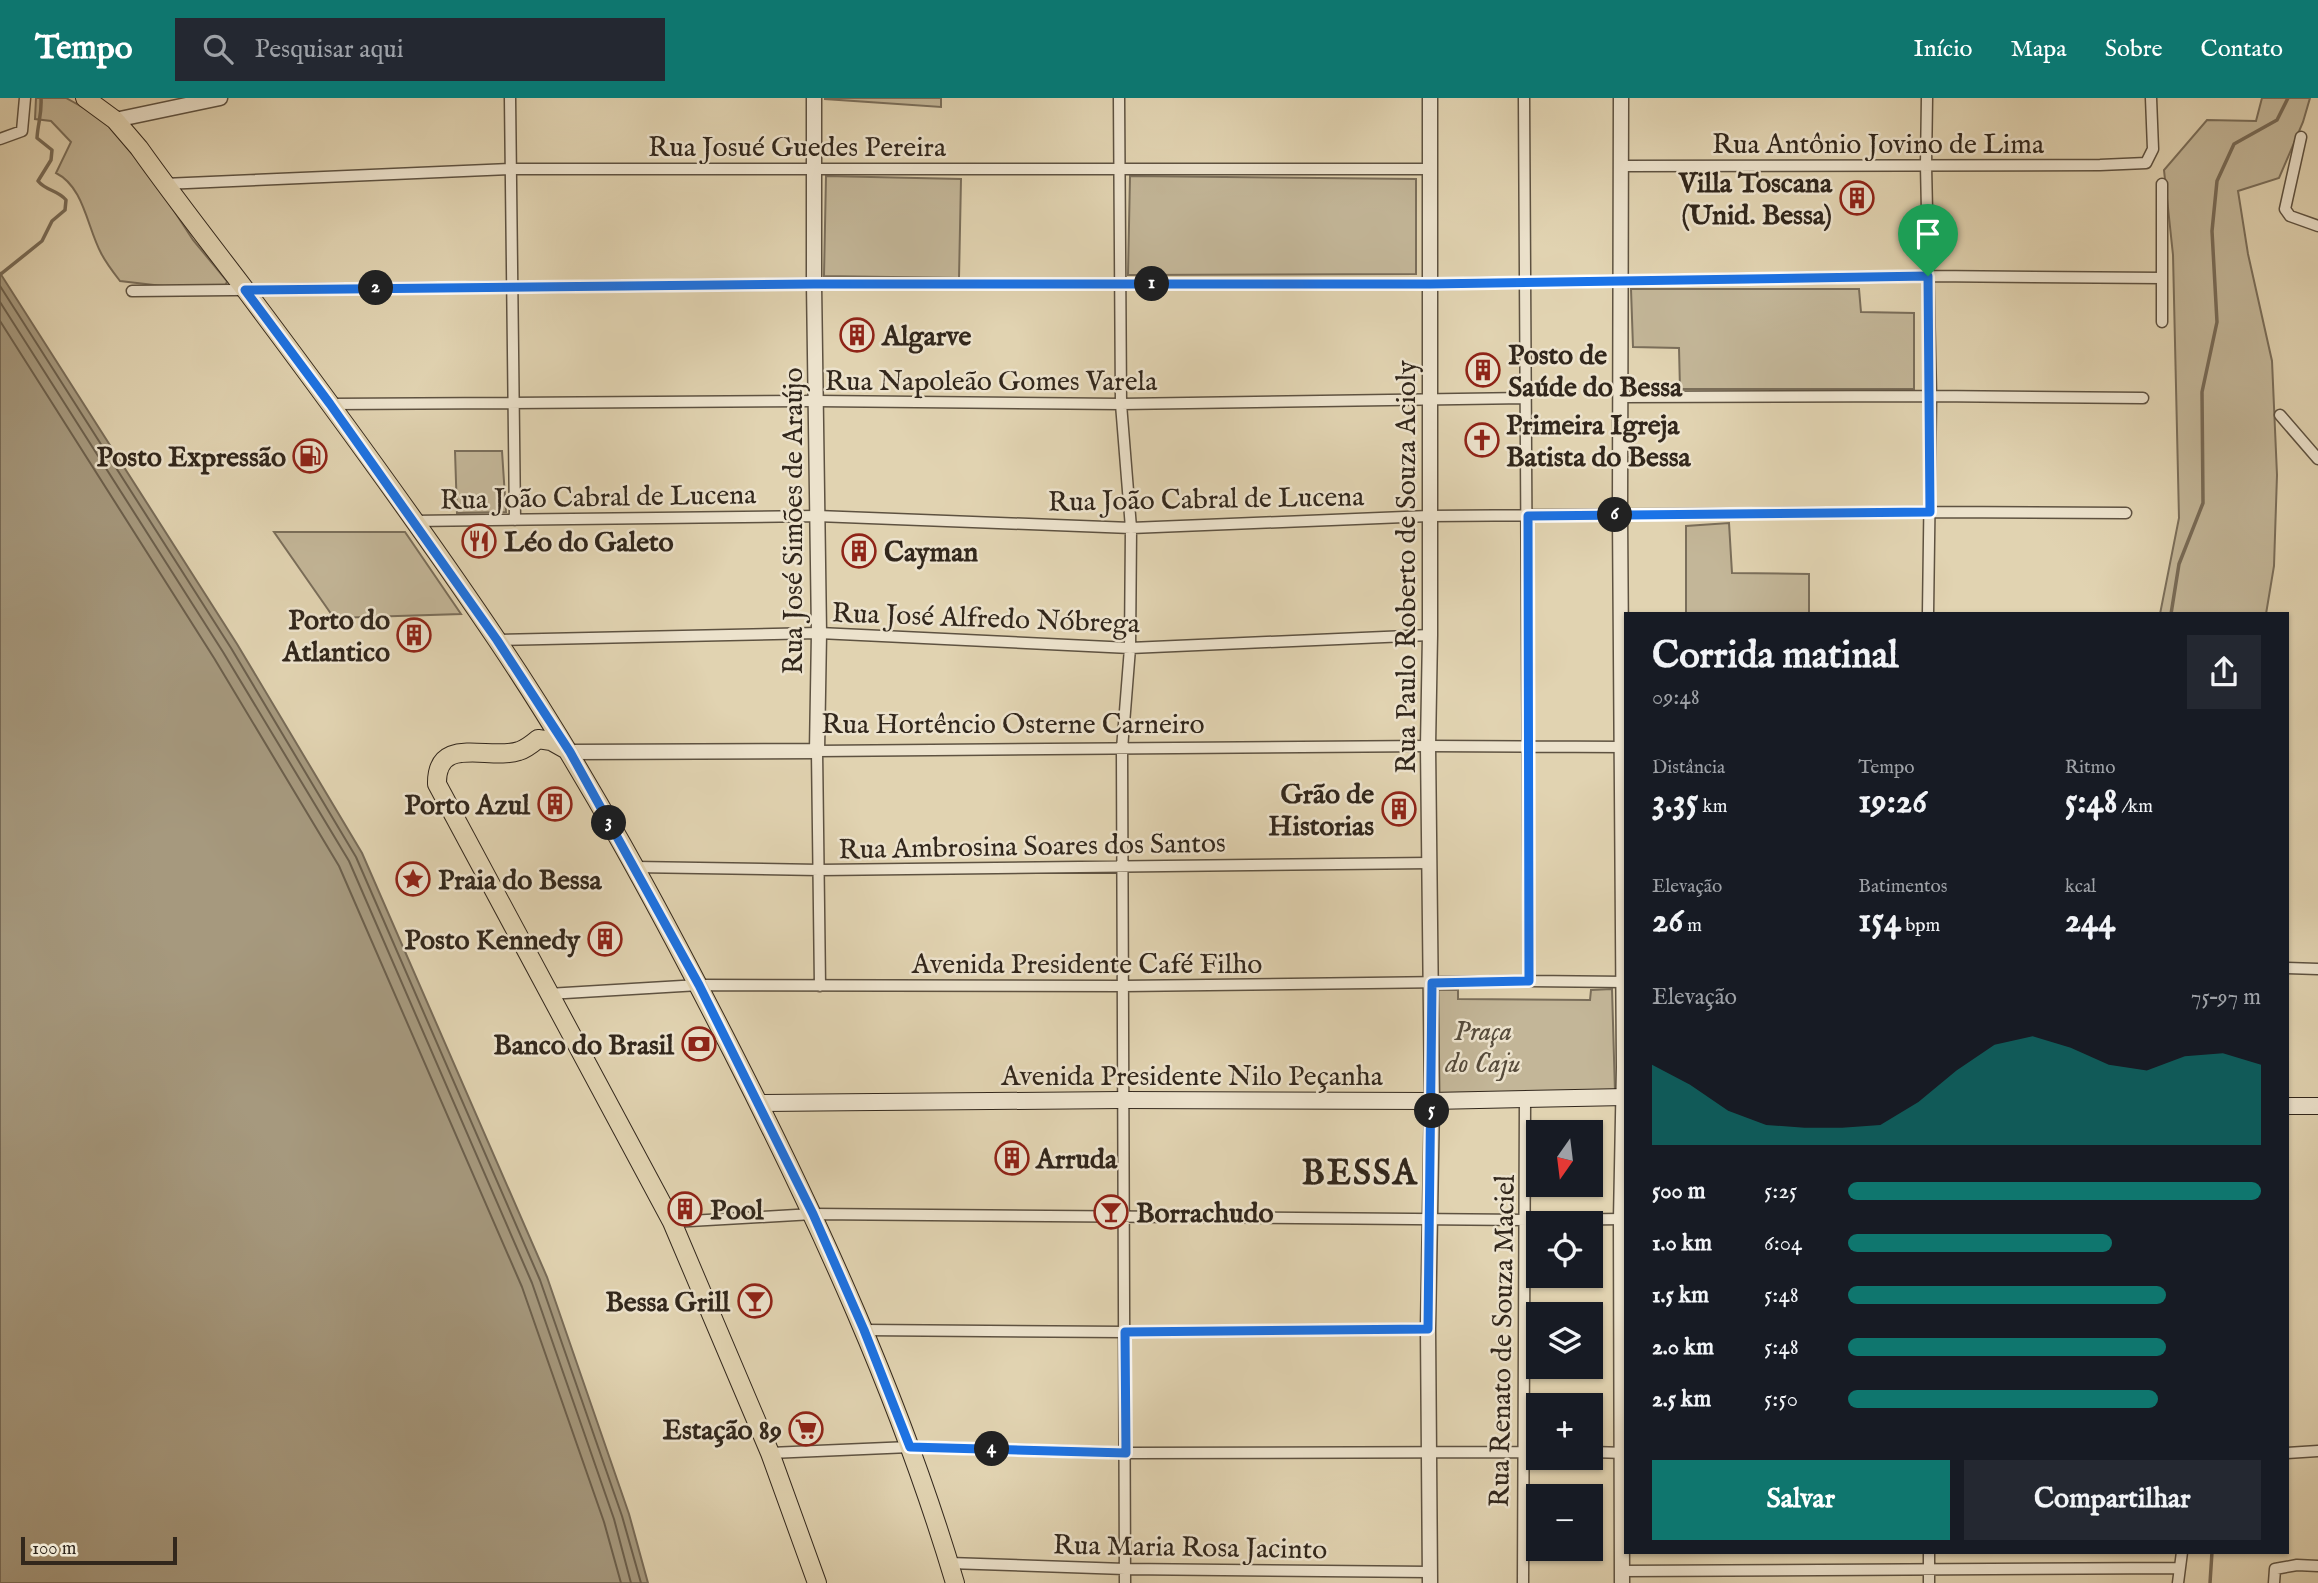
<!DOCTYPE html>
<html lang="pt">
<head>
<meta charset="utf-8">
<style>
  body { margin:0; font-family:"IM FELL English",serif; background:#242831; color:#f1f3f6; height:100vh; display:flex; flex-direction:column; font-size:26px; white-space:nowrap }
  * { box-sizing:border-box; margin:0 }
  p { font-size:23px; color:#9ea1a6 }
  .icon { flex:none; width:38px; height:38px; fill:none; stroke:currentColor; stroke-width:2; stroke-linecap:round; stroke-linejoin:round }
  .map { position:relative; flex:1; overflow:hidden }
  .details { position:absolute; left:1624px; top:514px; width:665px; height:942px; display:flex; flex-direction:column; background:#171b24; border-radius:0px; box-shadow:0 2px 5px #0004 }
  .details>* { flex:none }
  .needle { width:46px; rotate:194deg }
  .controls { position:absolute; left:1526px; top:1022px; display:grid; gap:14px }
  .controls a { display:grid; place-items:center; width:77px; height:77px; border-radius:0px; background:#171b24; box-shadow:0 2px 5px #0004; font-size:35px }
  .scale { position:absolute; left:21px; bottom:18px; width:156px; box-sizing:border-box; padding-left:7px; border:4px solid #32271c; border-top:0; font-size:19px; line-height:24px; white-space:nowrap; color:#32271c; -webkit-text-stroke:5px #ece2cc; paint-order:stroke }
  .pin { position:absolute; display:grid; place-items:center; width:60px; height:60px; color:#fff; margin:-72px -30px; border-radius:50% 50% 50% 0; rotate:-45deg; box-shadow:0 0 7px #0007 }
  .pin .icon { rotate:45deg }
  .km { position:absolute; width:35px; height:35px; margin:-18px; border-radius:50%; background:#222; color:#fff; font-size:19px; line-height:35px; text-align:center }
  .round { display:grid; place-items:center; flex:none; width:74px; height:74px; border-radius:0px; background:#242831 }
  .overview { display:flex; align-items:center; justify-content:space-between; height:119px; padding:0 28px }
  h1 { font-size:38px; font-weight:800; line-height:52px }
  .metrics { display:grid; grid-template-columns:repeat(3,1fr); gap:10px; height:119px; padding:7px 28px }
  .metrics div { display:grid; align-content:center }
  .metrics b { font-size:35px; font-weight:800 }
  .metrics small { font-size:19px; font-weight:400 }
  .metrics p { font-size:19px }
  .chart { height:196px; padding:14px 28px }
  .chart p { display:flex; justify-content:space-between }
  .chart svg { width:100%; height:126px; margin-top:7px; fill:#0f766e; opacity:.7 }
  .primary-button { display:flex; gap:14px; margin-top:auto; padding:14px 28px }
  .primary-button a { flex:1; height:80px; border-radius:0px; background:#0f766e; color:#fff; font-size:28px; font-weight:800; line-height:80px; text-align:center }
  .primary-button a+a { background:#242831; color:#f1f3f6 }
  ul { padding:0 28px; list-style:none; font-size:23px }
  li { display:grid; grid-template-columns:112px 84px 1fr; align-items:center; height:52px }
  li i { height:18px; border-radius:9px; background:#0f766e }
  header { display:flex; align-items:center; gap:42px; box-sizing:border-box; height:98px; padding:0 35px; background:#0f766e; color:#fff }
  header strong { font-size:33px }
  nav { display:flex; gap:38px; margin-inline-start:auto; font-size:24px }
  .search { width:490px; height:63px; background:#242831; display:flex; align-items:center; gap:18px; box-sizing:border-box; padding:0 24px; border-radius:0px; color:#9ea1a6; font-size:26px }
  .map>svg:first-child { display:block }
  .green { fill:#c3b698; stroke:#7a6e5a; stroke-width:2 }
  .water { fill:#a6997e; stroke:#786b57; stroke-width:2 }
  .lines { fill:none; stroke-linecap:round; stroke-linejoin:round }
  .shore { stroke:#6c604d; stroke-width:2 }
  .stream { stroke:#786b57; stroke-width:3.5 }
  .minor-casing { stroke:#5e5241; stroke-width:13 }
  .tertiary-casing { stroke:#5e5241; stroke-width:17 }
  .secondary-casing { stroke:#32271c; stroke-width:18 }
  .primary-casing { stroke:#32271c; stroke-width:20 }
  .minor { stroke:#ece2cc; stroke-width:10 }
  .tertiary { stroke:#ece2cc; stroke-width:14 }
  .secondary { stroke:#ece2cc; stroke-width:16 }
  .primary { stroke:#e1d3b1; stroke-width:18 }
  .route-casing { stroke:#fff; stroke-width:14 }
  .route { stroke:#1a73e8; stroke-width:9 }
  .labels { text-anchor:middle; stroke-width:5; stroke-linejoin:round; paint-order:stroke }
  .street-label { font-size:28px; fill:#32271c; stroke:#ece2cc }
  .poi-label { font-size:28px; font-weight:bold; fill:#32271c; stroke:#ece2cc; text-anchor:end }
  .park-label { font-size:28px; font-style:italic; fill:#564b3b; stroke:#ece2cc }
  .district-label { font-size:35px; font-weight:bold; letter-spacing:2px; fill:#32271c; stroke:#ece2cc }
</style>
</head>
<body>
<header>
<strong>Tempo</strong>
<div class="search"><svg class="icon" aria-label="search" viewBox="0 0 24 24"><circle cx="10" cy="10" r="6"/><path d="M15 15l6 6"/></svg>Pesquisar aqui</div>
<nav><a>Início</a><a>Mapa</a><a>Sobre</a><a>Contato</a></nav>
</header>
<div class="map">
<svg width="2318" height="1485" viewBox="0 0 2318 1485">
  <rect width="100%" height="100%" fill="#e1d3b1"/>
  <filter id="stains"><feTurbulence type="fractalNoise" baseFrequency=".00286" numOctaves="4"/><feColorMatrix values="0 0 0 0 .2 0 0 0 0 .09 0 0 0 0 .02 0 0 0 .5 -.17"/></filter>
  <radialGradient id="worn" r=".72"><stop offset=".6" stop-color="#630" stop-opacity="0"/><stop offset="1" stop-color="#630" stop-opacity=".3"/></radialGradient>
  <path class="green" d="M36,0H66L102,20L152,79L193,142L227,183L225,190L171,189L120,183C113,174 106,165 101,155C87,129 84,89 56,75L71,44L51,23L35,21Z
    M825,0H941V9L825,1Z
    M2262,0H2310L2303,24L2279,80L2238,93L2248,156L2272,263L2277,377L2274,468L2266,516H2160L2179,420L2173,157L2164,72L2207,22L2256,23Z
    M826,78L961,81L959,180L824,178Z
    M1130,78L1416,81V176L1128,177Z
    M1631,191H1859L1861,214L1914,215V291H1680L1679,250L1633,249Z
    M455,353H502L506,414L457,415Z
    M1729,425L1732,475L1809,476V516H1686V428Z
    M274,434H405L461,516L334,520Z
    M1612,891L1615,994L1435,995L1436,892H1458V901L1590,902L1591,892Z"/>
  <path class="water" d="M0,175L237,546L362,755L547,1179L629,1416L648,1485H0Z"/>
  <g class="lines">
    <path class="shore" d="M0,188L231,550L356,759L540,1182L622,1418L641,1485
      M0,204L223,554L349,763L532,1185L614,1421L631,1485
      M0,223L214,560L339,768L522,1189L604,1424L621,1485"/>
    <path class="stream" d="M1,176L42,143L52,123L65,112L66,102C58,92 46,93 38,83L51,62L52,52L37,40C38,24 42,17 41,0
      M2171,516L2179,466L2203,405L2202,294L2217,224L2212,133L2217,83L2234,46L2277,22L2288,0
      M2210,1485L2212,1454"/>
    <defs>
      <path id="minor" d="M510,0L515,422
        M1119,0L1121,306L1131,430L1130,550L1122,651L1125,1485
        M1524,0L1529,883
        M1927,0L1926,67L1931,298L1928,516
        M2301,39L2285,111L2290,118L2318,128
        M0,41L22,33L25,0
        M1621,68L2100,67L2146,65L2153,51L2151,0
        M164,86L511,71H1430
        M2162,86V224
        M132,193L814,186H1430L1929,178L2162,180
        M1621,299L1931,298L2143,300
        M330,306L816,303L1121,306L1526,300
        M2280,317L2318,361
        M413,423L817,418L1131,430L1429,418L1930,414L2126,415
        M497,542L819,535L1130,550L1430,537
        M634,769L819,772L1430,765
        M2287,870L2318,871
        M820,888L817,653L1428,648L1626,649
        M548,896L699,887L1123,888L1529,883L1626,884
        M672,1124L813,1116L1526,1122L1626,1121
        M864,1232L1125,1234L1428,1231
        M1591,1354L1626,1355
        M770,1355L910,1349L1126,1355L1538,1354
        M2287,1355L2318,1353
        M1929,1454V1485
        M949,1465L1125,1471L1430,1474
        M1622,1473L2180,1470
        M1523,1485L1525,1002
        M2178,1485L2182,1454
        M2274,1485L2275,1471L2297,1467L2318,1468"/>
      <path id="tertiary" d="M1621,0L1620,417L1624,969L1621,1121L1622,1485
        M115,22L220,0
        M570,654L817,653L819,535L814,186V0
        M1430,1485L1428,1231L1432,1003L1428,648L1430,537V0"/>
      <path id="secondary" d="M759,1005L1122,1002L1432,1003L1626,999
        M2287,1008H2318"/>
      <path id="primary" d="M85,0L115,22L139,50C173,98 209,144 244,190C331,306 417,423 497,542C586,674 661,814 733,955C820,1126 900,1300 955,1485
        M567,652L551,643L538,641C532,646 526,651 519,653C489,663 436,636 437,686L672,1124L770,1355L817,1485"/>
    </defs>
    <use href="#minor" class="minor-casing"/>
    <use href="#tertiary" class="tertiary-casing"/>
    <use href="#secondary" class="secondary-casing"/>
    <use href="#primary" class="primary-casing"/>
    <use href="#minor" class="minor"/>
    <use href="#tertiary" class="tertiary"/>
    <use href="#secondary" class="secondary"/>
    <use href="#primary" class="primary"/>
  </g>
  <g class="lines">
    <defs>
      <path id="route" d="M1928,178L1930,414L1528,418L1529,883L1432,885L1428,1231L1125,1234L1126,1355L910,1349L864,1232L813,1116L699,887L570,654L497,542L330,306L245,192L814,186H1430Z"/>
    </defs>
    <use href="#route" class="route-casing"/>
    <use href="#route" class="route"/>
  </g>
  <defs>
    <symbol id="building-ring" viewBox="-11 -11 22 22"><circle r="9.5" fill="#ece2cc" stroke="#8f2418" stroke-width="1.5"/><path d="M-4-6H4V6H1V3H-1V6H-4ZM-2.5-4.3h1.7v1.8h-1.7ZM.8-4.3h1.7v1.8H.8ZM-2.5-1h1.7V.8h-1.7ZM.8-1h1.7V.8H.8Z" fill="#8f2418"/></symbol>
    <symbol id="church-ring" viewBox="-11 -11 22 22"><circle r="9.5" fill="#ece2cc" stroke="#8f2418" stroke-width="1.5"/><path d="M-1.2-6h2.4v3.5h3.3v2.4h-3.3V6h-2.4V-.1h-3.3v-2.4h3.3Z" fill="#8f2418"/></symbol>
    <symbol id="fuel-ring" viewBox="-11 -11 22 22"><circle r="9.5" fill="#ece2cc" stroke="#8f2418" stroke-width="1.5"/><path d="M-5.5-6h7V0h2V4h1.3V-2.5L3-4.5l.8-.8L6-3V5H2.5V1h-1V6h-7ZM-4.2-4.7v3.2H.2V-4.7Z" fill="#8f2418"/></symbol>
    <symbol id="restaurant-ring" viewBox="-11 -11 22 22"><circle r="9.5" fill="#ece2cc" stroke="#8f2418" stroke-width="1.5"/><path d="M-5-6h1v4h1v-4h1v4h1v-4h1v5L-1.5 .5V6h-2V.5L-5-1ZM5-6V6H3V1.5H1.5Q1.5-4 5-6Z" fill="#8f2418"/></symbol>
    <symbol id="sight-ring" viewBox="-11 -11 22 22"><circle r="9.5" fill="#ece2cc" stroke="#8f2418" stroke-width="1.5"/><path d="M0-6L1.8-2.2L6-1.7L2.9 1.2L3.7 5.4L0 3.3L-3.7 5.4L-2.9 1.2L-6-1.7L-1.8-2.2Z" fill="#8f2418"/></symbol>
    <symbol id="bank-ring" viewBox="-11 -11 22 22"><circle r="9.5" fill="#ece2cc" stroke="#8f2418" stroke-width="1.5"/><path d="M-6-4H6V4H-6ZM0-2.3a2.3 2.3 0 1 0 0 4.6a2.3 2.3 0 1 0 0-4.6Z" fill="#8f2418"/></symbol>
    <symbol id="bar-ring" viewBox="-11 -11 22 22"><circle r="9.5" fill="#ece2cc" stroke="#8f2418" stroke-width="1.5"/><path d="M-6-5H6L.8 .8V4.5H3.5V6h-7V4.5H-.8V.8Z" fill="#8f2418"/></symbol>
    <symbol id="supermarket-ring" viewBox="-11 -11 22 22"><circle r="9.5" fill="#ece2cc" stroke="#8f2418" stroke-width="1.5"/><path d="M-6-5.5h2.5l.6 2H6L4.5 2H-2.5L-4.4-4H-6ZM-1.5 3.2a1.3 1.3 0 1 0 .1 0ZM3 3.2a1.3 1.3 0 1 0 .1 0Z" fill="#8f2418"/></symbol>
  </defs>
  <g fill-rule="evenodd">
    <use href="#building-ring" x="1838" y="81" width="38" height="38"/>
    <use href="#building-ring" x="838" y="218" width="38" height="38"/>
    <use href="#building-ring" x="1464" y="253" width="38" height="38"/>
    <use href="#church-ring" x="1463" y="323" width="38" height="38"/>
    <use href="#fuel-ring" x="291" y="339" width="38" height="38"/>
    <use href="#restaurant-ring" x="460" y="424" width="38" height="38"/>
    <use href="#building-ring" x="840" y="434" width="38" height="38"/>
    <use href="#building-ring" x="395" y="518" width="38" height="38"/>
    <use href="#building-ring" x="536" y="687" width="38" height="38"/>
    <use href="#building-ring" x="1380" y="692" width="38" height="38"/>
    <use href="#sight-ring" x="394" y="762" width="38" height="38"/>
    <use href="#building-ring" x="586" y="822" width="38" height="38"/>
    <use href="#bank-ring" x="680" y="927" width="38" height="38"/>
    <use href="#building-ring" x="993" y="1041" width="38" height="38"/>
    <use href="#building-ring" x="666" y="1092" width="38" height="38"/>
    <use href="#bar-ring" x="1092" y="1095" width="38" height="38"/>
    <use href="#bar-ring" x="736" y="1184" width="38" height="38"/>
    <use href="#supermarket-ring" x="787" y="1312" width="38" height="38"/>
  </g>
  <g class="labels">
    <g class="street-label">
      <text x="1878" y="55">Rua Antônio Jovino de Lima</text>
      <text x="797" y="58">Rua Josué Guedes Pereira</text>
      <text x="991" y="292">Rua Napoleão Gomes Varela</text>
      <text transform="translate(598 398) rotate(-1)" y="10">Rua João Cabral de Lucena</text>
      <text transform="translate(1206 400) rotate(-1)" y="10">Rua João Cabral de Lucena</text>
      <text transform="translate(792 423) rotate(-90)" y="10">Rua José Simões de Araújo</text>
      <text transform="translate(1405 469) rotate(-90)" y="10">Rua Paulo Roberto de Souza Acioly</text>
      <text transform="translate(986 519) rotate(2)" y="10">Rua José Alfredo Nóbrega</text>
      <text x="1013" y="635">Rua Hortêncio Osterne Carneiro</text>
      <text transform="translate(1032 747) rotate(-1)" y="10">Rua Ambrosina Soares dos Santos</text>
      <text x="1087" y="875">Avenida Presidente Café Filho</text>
      <text x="1192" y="987">Avenida Presidente Nilo Peçanha</text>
      <text transform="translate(1501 1243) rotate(-89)" y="10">Rua Renato de Souza Maciel</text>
      <text transform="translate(1190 1448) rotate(1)" y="10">Rua Maria Rosa Jacinto</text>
    </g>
    <g class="poi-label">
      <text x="1832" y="94">Villa Toscana<tspan x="1832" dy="32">(Unid. Bessa)</tspan></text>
      <text x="882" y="247" text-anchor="start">Algarve</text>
      <text x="1508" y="266" text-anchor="start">Posto de<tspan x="1508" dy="32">Saúde do Bessa</tspan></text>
      <text x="1506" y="336" text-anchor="start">Primeira Igreja<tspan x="1506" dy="32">Batista do Bessa</tspan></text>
      <text x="286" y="368">Posto Expressão</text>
      <text x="504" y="453" text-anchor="start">Léo do Galeto</text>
      <text x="884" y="463" text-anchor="start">Cayman</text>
      <text x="390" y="531">Porto do<tspan x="390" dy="32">Atlantico</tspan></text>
      <text x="1374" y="705">Grão de<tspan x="1374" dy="32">Historias</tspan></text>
      <text x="530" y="716">Porto Azul</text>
      <text x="438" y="791" text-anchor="start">Praia do Bessa</text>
      <text x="580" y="851">Posto Kennedy</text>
      <text x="674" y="956">Banco do Brasil</text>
      <text x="1036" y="1070" text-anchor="start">Arruda</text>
      <text x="710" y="1121" text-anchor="start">Pool</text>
      <text x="1136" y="1124" text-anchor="start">Borrachudo</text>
      <text x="730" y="1213">Bessa Grill</text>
      <text x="782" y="1341">Estação 89</text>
    </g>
    <g class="park-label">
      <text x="1483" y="942">Praça<tspan x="1483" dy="32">do Caju</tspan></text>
    </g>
    <g class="district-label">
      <text x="1360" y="1086">BESSA</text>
    </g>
  </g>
  <rect width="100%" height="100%" filter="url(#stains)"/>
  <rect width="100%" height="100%" fill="url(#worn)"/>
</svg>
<div class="controls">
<a><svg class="needle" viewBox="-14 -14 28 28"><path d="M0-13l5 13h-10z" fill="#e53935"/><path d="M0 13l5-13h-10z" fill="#9ea1a6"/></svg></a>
<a><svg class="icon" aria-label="locate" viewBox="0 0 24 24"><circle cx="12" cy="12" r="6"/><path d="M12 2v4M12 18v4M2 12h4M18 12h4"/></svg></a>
<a><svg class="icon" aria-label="layers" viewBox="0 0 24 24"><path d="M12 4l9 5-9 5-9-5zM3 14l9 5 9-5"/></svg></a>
<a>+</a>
<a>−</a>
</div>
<div class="scale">100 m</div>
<div class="pin" style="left:1928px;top:178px;background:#1e9e55"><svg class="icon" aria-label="arrive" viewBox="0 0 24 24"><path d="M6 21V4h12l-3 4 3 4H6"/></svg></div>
<b class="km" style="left:1152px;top:186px">1</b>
<b class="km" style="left:376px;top:190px">2</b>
<b class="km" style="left:609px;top:725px">3</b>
<b class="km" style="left:992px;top:1351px">4</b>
<b class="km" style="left:1432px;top:1013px">5</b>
<b class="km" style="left:1615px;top:417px">6</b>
<section class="details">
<div class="overview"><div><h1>Corrida matinal</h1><p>09:48</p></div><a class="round"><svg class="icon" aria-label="share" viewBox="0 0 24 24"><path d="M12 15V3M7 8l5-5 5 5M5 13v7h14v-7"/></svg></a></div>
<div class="metrics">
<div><p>Distância</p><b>3.35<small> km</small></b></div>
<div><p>Tempo</p><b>19:26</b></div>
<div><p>Ritmo</p><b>5:48<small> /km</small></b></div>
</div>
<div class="metrics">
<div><p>Elevação</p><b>26<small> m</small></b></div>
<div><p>Batimentos</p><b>154<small> bpm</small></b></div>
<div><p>kcal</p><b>244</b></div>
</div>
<div class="chart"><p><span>Elevação</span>75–97 m</p>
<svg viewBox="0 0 160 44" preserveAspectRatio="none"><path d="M0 44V16L10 23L20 32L30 37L40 38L50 38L60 37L70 29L80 18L90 9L100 6L110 10L120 16L130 18L140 13L150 12L160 16V44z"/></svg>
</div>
<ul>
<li><b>500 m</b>5:25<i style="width:100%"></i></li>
<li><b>1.0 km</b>6:04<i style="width:64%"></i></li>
<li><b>1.5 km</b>5:48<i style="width:77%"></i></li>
<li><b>2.0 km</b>5:48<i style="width:77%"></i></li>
<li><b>2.5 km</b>5:50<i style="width:75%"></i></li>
</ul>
<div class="primary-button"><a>Salvar</a><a>Compartilhar</a></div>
</section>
</div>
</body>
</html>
